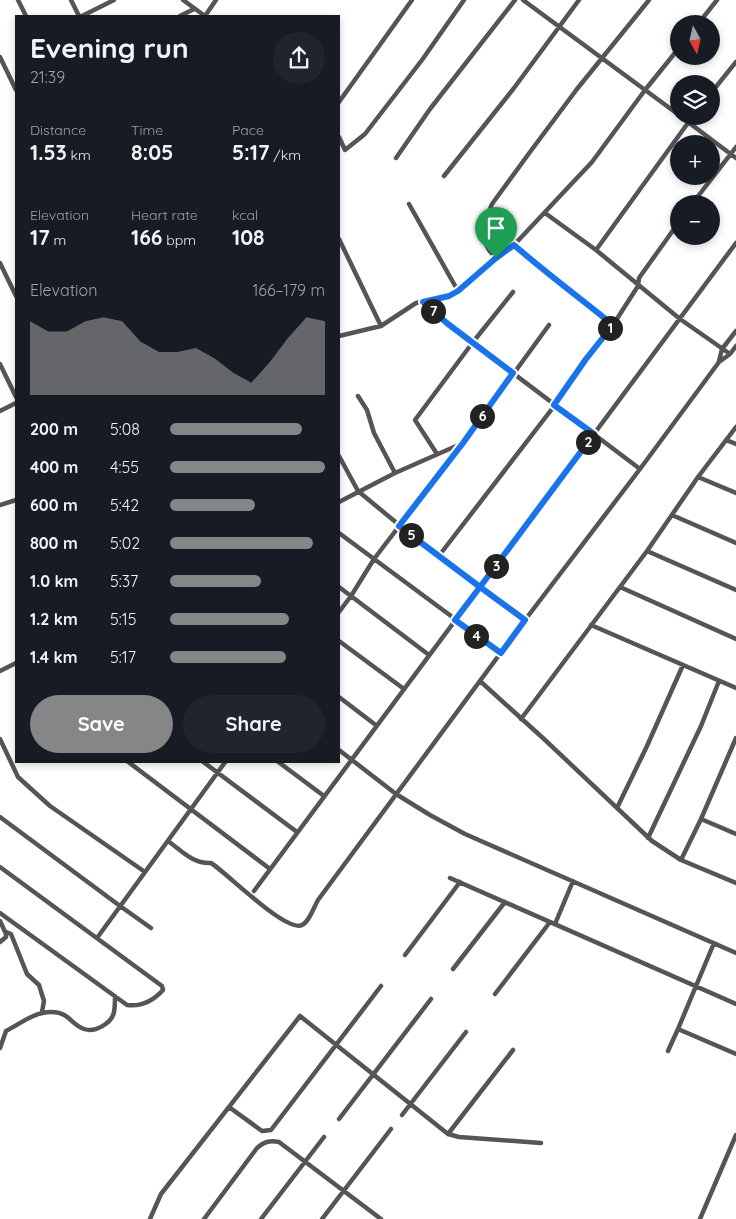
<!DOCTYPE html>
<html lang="en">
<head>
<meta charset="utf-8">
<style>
  body { margin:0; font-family:Quicksand,sans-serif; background:#20242c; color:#f1f3f6; height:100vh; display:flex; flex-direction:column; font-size:19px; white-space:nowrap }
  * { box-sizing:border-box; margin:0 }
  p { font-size:16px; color:#9ea1a6 }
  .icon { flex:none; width:28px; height:28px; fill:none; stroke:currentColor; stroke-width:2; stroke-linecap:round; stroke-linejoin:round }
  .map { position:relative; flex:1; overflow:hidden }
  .sheet { position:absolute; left:15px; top:15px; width:325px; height:748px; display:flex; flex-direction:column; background:#171b24; border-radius:0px; box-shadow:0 2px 8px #0003 }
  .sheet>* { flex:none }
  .needle { width:32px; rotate:172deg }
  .controls { position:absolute; left:670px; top:15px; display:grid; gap:10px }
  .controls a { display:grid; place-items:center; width:50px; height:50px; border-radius:50%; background:#171b24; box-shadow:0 2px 8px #0003; font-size:25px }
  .pin { position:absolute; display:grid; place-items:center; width:42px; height:42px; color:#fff; margin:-51px -21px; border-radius:50% 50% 50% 0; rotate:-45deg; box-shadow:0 0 5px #0007 }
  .pin .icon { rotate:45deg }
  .km { position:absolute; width:25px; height:25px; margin:-12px; border-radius:50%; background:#222; color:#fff; font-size:14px; line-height:25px; text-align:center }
  .round { display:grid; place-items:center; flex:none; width:52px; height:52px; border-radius:26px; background:#20242c }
  .head { display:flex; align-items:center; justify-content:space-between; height:85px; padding:0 15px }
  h1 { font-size:28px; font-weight:700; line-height:38px }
  .metrics { display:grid; grid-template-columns:repeat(3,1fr); gap:8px; height:85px; padding:5px 15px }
  .metrics div { display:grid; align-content:center }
  .metrics b { font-size:21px; font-weight:700 }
  .metrics small { font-size:14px; font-weight:400 }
  .metrics p { font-size:14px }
  .chart { height:140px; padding:10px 15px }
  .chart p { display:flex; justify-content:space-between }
  .chart svg { width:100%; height:90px; margin-top:5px; fill:#858687; opacity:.7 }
  .action { display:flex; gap:10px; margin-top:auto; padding:10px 15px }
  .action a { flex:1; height:58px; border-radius:30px; background:#858687; color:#fff; font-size:20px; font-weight:700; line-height:58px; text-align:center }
  .action a+a { background:#20242c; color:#f1f3f6 }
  ul { padding:0 15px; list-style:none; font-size:16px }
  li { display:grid; grid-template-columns:80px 60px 1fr; align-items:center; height:38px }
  li i { height:12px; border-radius:6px; background:#858687 }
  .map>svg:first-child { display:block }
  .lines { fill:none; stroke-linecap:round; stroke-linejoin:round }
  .street { stroke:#555; stroke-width:4.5 }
  .route-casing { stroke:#fff; stroke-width:10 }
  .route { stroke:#1a73e8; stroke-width:6 }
</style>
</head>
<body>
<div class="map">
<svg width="736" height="1219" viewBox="0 0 736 1219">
  <rect width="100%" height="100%" fill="#fff"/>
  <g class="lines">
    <path class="street" d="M18,0L26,16
      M71,0L79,16
      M183,0L205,16
      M523,0L679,115
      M82,16L114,0
      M180,16L194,9
      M205,16L216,0
      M698,24L717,0
      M0,57L16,90
      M711,93L736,62
      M339,102L412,0
      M680,116L736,158
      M339,137L345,150L365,134L422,60L464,0
      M396,158L430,109L515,0
      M444,176L514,88L579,0
      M409,204L458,291
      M692,204L736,147
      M545,213L596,250L680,319L730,354
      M339,239L381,326
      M514,245C545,273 579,298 613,325
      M596,250L693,116
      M496,258L489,250L480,233L492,204L530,152L577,89L649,0
      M0,263L16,296
      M423,301L448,324L640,469
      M339,336L381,326L416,303L449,296L458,291L496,258L514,245L592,162L645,90L679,48
      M719,361L722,349L736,331
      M0,364L16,397
      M358,396L367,410L374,433L395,473
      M0,411L16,403
      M726,440L736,444
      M437,454L415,420L473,342L513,292
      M339,456L358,491L438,557L525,620
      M698,477L736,493
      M339,502L395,473L463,443L549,325
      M0,505L16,500
      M672,515L736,543
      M339,533L501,653
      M647,551L736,590
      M438,557L555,405L586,359L613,325L638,286L639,278L679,222
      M339,587L429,655
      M620,587L736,639
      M339,612L351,596L374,559L462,444
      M591,625L736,688
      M339,641L404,689
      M0,671L16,663
      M480,681L544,739L652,841L681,860L736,883
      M339,697L377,726
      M521,719L647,551L698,477L736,427
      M0,739L18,777L50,806L145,872
      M339,750L396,794L430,815L465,834L736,953
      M127,761L270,869
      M202,761L297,832
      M277,761L324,796
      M617,808L647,746L683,665
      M0,817L120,906L151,928
      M701,819L736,834
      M648,838L701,726L719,681
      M168,841C182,851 193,864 211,863C227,873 286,933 302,925C309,922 314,907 318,900L525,620L640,469L719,362L730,354L736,346
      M681,860L701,819L736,738
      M0,867L162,986L163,990C153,1001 142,1007 127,1005L0,913
      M450,878L736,1004
      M254,891L736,243
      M0,921L6,934V937L0,942
      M555,924L573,881
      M6,932L11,934L27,974L39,985L44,1001L42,1012
      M97,938L226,761
      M405,955L460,882
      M453,969L505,902
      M495,994L550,922
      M678,1029L736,1054
      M0,1048L6,1031C20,1024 34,1012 51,1012C70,1012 70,1024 84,1029C95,1033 112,1023 114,1012C115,1007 115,1001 115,996
      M668,1051L678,1029L714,943
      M229,1107L262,1131L271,1130L381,986
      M402,1115L466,1032
      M339,1119L431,999
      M448,1134L513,1050
      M150,1219L161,1194L300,1016L448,1134L459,1137L541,1143
      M204,1219L257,1148C264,1142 269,1140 279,1142L381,1219
      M261,1219L324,1137
      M322,1219L391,1129
      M700,1219L736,1135"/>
  </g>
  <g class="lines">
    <defs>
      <path id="route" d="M496,258L514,245C546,273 580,298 613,325L586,359L554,405L594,434L480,587L525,620L501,653L455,620L480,587L399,526L463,443L513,373L448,324L423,302L449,296L458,291L496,258"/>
    </defs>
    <use href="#route" class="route-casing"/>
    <use href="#route" class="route"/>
  </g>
</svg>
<div class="controls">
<a><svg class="needle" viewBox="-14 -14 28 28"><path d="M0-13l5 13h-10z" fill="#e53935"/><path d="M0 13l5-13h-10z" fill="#9ea1a6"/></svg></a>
<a><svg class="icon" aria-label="layers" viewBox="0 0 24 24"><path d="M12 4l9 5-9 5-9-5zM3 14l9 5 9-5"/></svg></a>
<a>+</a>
<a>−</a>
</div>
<div class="pin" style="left:496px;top:258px;background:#1e9e55"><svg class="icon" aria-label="arrive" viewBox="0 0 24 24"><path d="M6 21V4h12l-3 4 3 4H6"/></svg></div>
<b class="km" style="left:610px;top:328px">1</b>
<b class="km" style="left:588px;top:442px">2</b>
<b class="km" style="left:496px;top:566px">3</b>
<b class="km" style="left:476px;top:636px">4</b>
<b class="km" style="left:411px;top:535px">5</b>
<b class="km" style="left:482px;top:416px">6</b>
<b class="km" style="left:433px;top:311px">7</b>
<section class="sheet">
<div class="head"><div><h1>Evening run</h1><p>21:39</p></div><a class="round"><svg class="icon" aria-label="share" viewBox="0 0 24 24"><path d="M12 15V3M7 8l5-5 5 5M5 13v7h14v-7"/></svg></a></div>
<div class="metrics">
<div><p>Distance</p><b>1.53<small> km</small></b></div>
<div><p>Time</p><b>8:05</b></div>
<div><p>Pace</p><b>5:17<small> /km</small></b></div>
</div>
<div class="metrics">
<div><p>Elevation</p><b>17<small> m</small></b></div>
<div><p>Heart rate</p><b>166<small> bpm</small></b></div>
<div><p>kcal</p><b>108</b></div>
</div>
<div class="chart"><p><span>Elevation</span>166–179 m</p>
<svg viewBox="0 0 160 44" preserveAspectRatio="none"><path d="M0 44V8L10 13L20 13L30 8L40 6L50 8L60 18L70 23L80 23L90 21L100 26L110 33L120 38L130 28L140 16L150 6L160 8V44z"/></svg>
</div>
<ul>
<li><b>200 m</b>5:08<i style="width:85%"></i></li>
<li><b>400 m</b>4:55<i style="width:100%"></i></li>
<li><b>600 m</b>5:42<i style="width:55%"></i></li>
<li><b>800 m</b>5:02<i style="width:92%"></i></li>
<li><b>1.0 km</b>5:37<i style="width:59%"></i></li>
<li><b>1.2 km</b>5:15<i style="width:77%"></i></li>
<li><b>1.4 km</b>5:17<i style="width:75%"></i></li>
</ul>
<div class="action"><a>Save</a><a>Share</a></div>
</section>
</div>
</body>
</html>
